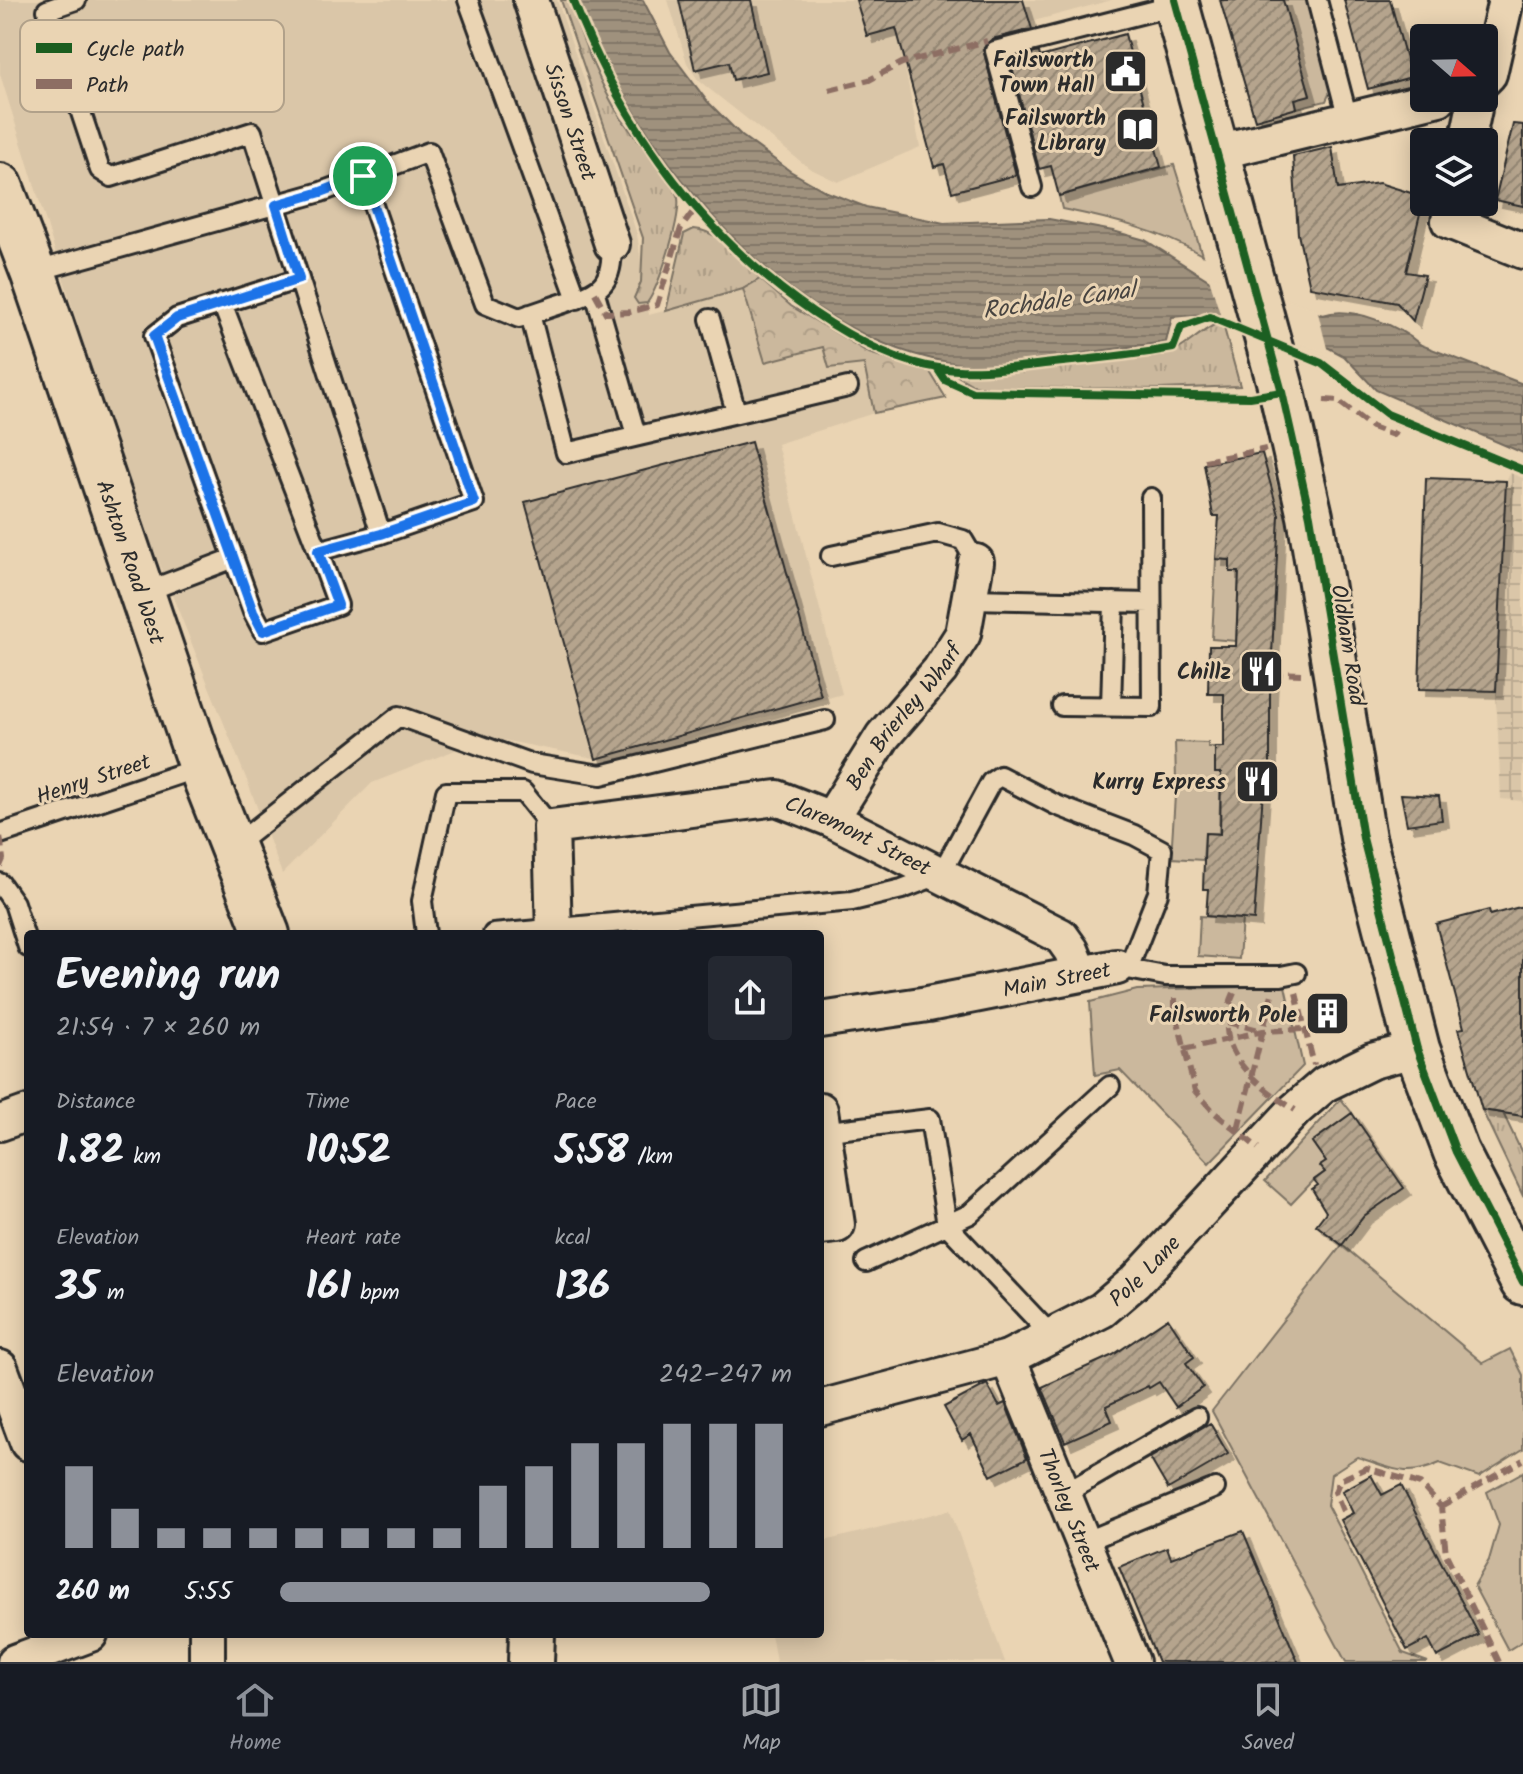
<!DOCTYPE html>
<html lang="en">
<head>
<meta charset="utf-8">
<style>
  body { margin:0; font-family:Kalam,sans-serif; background:#242831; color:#f1f3f6; height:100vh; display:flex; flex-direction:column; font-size:30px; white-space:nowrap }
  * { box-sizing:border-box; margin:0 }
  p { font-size:26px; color:#9ea1a6 }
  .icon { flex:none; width:44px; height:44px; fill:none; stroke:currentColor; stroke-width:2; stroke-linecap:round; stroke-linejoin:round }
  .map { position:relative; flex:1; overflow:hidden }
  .details { position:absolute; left:24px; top:930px; width:800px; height:708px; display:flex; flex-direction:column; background:#171b24; border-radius:8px; box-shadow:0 4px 20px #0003 }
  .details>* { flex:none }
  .needle { width:52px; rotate:110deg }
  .tools { position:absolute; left:1410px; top:24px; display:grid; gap:16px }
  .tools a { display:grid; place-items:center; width:88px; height:88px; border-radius:8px; background:#171b24; box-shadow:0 4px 20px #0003; font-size:40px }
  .pin { position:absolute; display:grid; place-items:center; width:68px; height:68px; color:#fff; margin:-34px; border:4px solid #fff; border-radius:50%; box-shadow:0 2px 8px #0007 }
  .round { display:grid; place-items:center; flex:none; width:84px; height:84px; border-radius:8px; background:#242831 }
  .summary { display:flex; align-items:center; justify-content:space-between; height:136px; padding:0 32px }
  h1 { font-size:44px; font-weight:700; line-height:60px }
  .figures { display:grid; grid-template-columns:repeat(3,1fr); gap:12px; height:136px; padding:8px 32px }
  .figures div { display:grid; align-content:center }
  .figures b { font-size:40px; font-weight:700 }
  .figures small { font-size:22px; font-weight:400 }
  .figures p { font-size:22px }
  .chart { height:224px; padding:16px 32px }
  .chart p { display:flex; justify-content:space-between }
  .chart svg { width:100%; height:144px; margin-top:8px; stroke:#8c9099; stroke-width:6 }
  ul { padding:0 32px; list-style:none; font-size:26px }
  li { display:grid; grid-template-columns:128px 96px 1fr; align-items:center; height:60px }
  li i { height:20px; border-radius:10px; background:#8c9099 }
  .tab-bar { display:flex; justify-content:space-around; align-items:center; height:112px; border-top:2px solid #363941; background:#171b24; font-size:22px; color:#9ea1a6 }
  .tab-bar a { display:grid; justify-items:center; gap:4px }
  .tab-bar .selected { color:#8c9099 }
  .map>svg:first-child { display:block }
  .built { fill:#dac6a8 }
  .industrial { fill:url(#industrial-grid) }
  .grass { fill:url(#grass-tufts); stroke:#7b7264; stroke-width:2 }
  .forest { fill:url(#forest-crowns); stroke:#7b7264; stroke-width:2 }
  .green { fill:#cbb89d; stroke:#7b7264; stroke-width:2 }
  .water { fill:url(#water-rules); stroke:#71685c; stroke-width:2 }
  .pier { fill:#ead4b3 }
  .building { fill:url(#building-hatch); stroke:#2b2b2b; stroke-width:2; filter:url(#shadow) }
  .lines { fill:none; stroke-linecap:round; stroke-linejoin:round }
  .lane-casing { stroke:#2b2b2b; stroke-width:24 }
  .street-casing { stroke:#2b2b2b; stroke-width:40 }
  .secondary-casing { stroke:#2b2b2b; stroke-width:50 }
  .highway-casing { stroke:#2b2b2b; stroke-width:50 }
  .lane { stroke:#ead4b3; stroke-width:18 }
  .street { stroke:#ead4b3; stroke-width:34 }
  .secondary { stroke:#ead4b3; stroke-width:44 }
  .highway { stroke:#ead4b3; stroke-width:44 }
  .quiet { stroke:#8d6e63; stroke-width:6; stroke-dasharray:12 6; stroke-linecap:butt }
  .cycleway-casing { stroke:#ead4b3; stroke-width:13 }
  .cycleway { stroke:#1b5e20; stroke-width:8 }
  .route-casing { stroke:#fff; stroke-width:16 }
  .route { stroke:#1a73e8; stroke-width:10 }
  .labels { text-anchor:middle; stroke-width:6; stroke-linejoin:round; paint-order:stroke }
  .poi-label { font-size:22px; font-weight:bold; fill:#2b2b2b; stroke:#ead4b3; text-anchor:end }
  .street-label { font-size:22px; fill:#2b2b2b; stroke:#ead4b3 }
  .water-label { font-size:24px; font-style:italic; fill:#484440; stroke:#ead4b3 }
  .key { fill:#ead4b3; stroke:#b1a18a; stroke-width:2 }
  .key-label { font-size:22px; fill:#2b2b2b }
</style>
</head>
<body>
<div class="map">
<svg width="1523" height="1662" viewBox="0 0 1523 1662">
  <defs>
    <pattern id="industrial-grid" width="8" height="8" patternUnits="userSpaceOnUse" patternTransform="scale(2)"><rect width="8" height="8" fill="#dac6a8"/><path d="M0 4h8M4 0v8" fill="none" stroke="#bbaa91"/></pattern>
    <pattern id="grass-tufts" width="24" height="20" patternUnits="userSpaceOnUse" patternTransform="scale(2)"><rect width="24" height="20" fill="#cbb89d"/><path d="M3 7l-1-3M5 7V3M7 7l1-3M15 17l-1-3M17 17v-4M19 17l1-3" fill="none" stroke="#ae9e87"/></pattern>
    <pattern id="forest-crowns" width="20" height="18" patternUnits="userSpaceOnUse" patternTransform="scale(2)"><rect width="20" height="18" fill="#cbb89d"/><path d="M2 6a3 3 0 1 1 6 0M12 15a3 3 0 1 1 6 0" fill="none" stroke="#ae9e87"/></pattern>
    <pattern id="water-rules" width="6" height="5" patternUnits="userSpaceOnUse" patternTransform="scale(2)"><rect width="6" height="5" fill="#9f917d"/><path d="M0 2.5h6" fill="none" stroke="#827767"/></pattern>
    <pattern id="building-hatch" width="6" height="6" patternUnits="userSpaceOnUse" patternTransform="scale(2)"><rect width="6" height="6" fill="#b5a48d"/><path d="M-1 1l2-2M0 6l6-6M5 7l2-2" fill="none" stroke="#938673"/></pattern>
    <filter id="shadow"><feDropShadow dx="7" dy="7" stdDeviation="0" flood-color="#0004"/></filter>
  </defs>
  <rect width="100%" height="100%" fill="#ead4b3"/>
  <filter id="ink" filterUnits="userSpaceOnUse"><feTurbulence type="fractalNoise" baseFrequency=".0125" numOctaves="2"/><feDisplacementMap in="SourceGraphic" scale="16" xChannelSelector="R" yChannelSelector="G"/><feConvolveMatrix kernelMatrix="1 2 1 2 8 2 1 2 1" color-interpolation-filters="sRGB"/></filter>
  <g filter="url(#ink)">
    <path class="built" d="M0,0H557L637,234L649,315L743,289L765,361L823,346L865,364L874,413L777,444L842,694L614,762L488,737L372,783L282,874L248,783L127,483L0,74Z
      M668,0H1112L903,56L920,147L838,182L809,168L698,80L687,63Z
      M950,1510L1005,1662H776L771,1634H820V1542Z"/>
    <path class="industrial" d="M1510,473L1523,478V806L1522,801L1501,799L1496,691L1506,481Z"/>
    <path class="grass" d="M561,0H568C583,40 598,82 621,118C632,134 675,184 678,198C681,218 659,287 647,303L638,304L634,298L641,282L643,238Z
      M694,229C720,230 742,262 760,279L743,289L666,311L684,234Z
      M1216,324L1224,328L1240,386L1161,389L986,387L973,385L954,374L1000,373L1172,353C1188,345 1200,332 1216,324Z
      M1482,1110L1503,1113L1523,1155V1196Z"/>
    <path class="forest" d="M760,279L791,306L869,353L930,372L946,398L874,413L864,364L829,368L823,347L765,362L743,289Z"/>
    <path class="green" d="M1284,0H1307L1331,90L1326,101L1297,108L1295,99L1310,94L1302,68L1269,4Z
      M1174,165L1202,255C1158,230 1112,219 1062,209L1059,196Z
      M1216,559L1230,560V571L1239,572L1236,641L1212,639Z
      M1175,742L1208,743V747H1215V772L1221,773L1219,833H1205L1203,860L1171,858L1176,780Z
      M1200,916L1242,919L1239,959L1198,956Z
      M1285,986L1303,1066L1209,1163L1120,1070L1095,1075L1090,1002L1137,990Z
      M1341,1099L1352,1113L1312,1142L1326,1162L1321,1166L1325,1172L1314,1180L1291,1204L1265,1181Z
      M1342,1245L1483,1363L1510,1349L1523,1375V1449L1479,1477L1440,1463C1405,1479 1392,1468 1357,1457L1331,1474L1327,1505L1403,1653L1428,1662H1346L1212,1411Z
      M1523,1472V1641L1508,1650L1474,1586L1489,1560L1499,1525L1487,1492Z"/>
    <path class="water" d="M578,0H643L670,52L707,101L742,136L790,171L827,192L866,207L944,223L1049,219L1113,231L1145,240L1210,281L1323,315C1352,305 1399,326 1421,345L1523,384V453L1376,390L1344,356L1329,348L1214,313L1172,317L1166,342C1126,347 1086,353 1046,358C1018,361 989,367 962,364C789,344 637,152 578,0Z"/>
    <path class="pier" d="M1208,275L1317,309L1328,352L1222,320Z"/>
    <path class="building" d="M679,0H751L767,72L733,80L729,62L695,70Z
      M856,0H1023L1032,29L992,39L983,49L1016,175L952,192L944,164L934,167L896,28L867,36Z
      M1220,0H1283L1310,95L1295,99L1297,108L1255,120Z
      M1344,0H1390L1411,77L1368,89Z
      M1125,34L1161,167L1059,196L1051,166L1039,169L1010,60L1039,52L1040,57Z
      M1513,124L1523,125V206L1495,200Z
      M1332,147L1338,189L1379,183L1424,197L1406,272L1425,275L1413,321L1397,303L1310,287L1298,234L1293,156Z
      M751,442L821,696L596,759L525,502Z
      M1262,453L1279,515L1270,695V791H1263L1254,920L1206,916L1208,889H1203L1205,833L1220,834L1221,773H1215V747H1224V694H1208L1209,646H1236L1239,572H1230V560L1216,559L1219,516H1213L1204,464Z
      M1426,478L1506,481L1496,691L1419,689Z
      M1401,794L1439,796L1442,820L1407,825Z
      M1523,906V1116L1482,1110L1458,1029L1464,1028L1436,924L1489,910L1490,915Z
      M1352,1113L1404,1188L1364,1216L1342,1245L1316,1225L1326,1212L1312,1189L1318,1185L1314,1180L1325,1172L1320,1166L1326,1162L1312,1142Z
      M1168,1318L1194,1357L1186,1363L1203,1387L1176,1407L1159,1382L1149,1388L1148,1386L1106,1406L1112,1421L1065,1442L1042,1387L1113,1355Z
      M987,1384L999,1406L1005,1403L1027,1458L991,1476L971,1434L962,1440L944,1407Z
      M1210,1423L1228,1454L1168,1489L1150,1458Z
      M1371,1475L1382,1495L1401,1485L1479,1635L1437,1657L1428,1639L1407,1650L1340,1520L1353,1513L1342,1491Z
      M1243,1531L1298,1662H1158L1119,1567L1167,1547L1171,1558Z"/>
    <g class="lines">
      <defs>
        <path id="lane" d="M76,0L47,10L100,170L111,177L252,132L381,534L474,502L363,176
          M468,0L577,299
          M1317,0L1348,119
          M1032,187L995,51L1176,5
          M33,272L321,192L429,152L485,304L519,318C535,313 551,307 567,302C603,290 612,284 612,244
          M299,279L177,318L154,336L253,612L263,631L338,605L318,551L381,534
          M595,293L636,435
          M222,303L318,551
          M530,314L566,453L848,387
          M710,319L736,412
          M831,556L938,533L963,540L976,562
          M142,593L234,558
          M971,599L1150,603
          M1062,706L1152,707L1151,498
          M1111,707L1114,602
          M0,834L201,767
          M233,847L399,716L532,764L601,775L825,720
          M0,883L14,903L28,947
          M426,934L422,901L446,792H523L551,827
          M493,934L852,901L902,889L941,874L991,782L1000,776L1056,805L1134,835L1162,850L1158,893L1128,969
          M1117,967L1165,976H1281L1296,973
          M820,1132L930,1119L947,1225L1052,1336
          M866,1262L970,1214L1110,1086
          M1062,1495L1197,1417
          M1082,1543L1215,1488"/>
        <g id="street">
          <path id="s1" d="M531,0L612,244"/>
          <path d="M1484,79L1489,74L1506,0"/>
          <path d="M1467,142L1474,109L1470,98"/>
          <path d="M1217,152L1439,98"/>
          <path d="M1453,202L1449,221L1523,251"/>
          <path id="s2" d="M831,819L883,736L940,670L963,634L976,562"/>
          <path id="s3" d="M554,934L551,827L777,798L831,819L1061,936L1071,950L1081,974"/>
          <path id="s4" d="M820,1020L928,1004L1117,967"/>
          <path d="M820,1110L837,1225L820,1227"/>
          <path d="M0,1123L28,1113"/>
          <path id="s5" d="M1008,1358L1132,1662"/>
          <path d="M0,1368L28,1443"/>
          <path id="s6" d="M820,1408L1008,1358L1102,1310L1136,1281L1295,1110L1325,1084L1372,1061L1417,1049"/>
          <path d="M15,1662L90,1634"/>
          <path d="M207,1662V1634"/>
        </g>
        <g id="secondary">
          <path id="s7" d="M0,186L33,272L201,767L267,934"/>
          <path d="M531,1662L532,1634"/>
        </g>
        <path id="highway" d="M1175,0L1282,392L1310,516L1363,838L1417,1049L1456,1152L1523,1282"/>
      </defs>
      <use href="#lane" class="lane-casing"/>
      <use href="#street" class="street-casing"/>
      <use href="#secondary" class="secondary-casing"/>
      <use href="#highway" class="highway-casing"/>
      <use href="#lane" class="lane"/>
      <use href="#street" class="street"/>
      <use href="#secondary" class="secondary"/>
      <use href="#highway" class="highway"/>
      <path class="quiet" d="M829,90L869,80L902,63L987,41
        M595,293L606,313L630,312L657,305L681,228L696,208
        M1324,400L1338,401L1372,427L1393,435L1401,419
        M1205,461L1266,449
        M1271,673L1301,674
        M0,866L3,859L0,835
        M1234,993C1209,1048 1253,1083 1295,1110
        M1296,993L1314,1065
        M1175,998V1009L1195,1091L1215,1113L1258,1148
        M1175,1009L1259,1030
        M1184,1049L1263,1031L1304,1029
        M1238,1129L1272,994
        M1441,1507L1523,1460
        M1343,1511L1335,1492L1340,1480L1367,1468L1420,1484L1441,1507L1446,1554L1499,1662"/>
      <defs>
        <path id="cycleway" d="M573,0C623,127 699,234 813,312C850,337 894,362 939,368C977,374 1015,367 1053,363C1094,359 1134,355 1173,348L1181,327L1210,317L1321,363L1387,414L1523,470
          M1175,0L1282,392L1310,516L1363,838L1417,1049L1456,1152L1523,1282
          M937,368L945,380L972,392L1250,397L1282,392"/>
      </defs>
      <use href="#cycleway" class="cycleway-casing"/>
      <use href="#cycleway" class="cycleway"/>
    </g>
  </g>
  <g class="lines" filter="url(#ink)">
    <defs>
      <path id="route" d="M363,176L474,502L381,534L318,551L338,605L263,631L253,612L154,336L177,318L299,279L276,205L321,192Z"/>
    </defs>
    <use href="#route" class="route-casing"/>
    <use href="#route" class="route"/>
  </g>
  <defs>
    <symbol id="civic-square" viewBox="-11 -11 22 22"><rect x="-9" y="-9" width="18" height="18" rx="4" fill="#2b2b2b" stroke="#ead4b3"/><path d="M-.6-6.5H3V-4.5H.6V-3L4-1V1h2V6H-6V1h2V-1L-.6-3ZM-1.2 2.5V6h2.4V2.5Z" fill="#fff"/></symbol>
    <symbol id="library-square" viewBox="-11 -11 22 22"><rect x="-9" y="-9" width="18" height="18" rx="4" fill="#2b2b2b" stroke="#ead4b3"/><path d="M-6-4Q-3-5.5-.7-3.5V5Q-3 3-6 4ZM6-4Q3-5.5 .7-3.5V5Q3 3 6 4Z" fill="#fff"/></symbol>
    <symbol id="restaurant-square" viewBox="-11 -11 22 22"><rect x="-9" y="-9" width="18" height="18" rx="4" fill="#2b2b2b" stroke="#ead4b3"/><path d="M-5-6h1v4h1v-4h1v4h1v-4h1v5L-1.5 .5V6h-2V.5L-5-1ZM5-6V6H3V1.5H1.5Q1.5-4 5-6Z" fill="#fff"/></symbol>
    <symbol id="building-square" viewBox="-11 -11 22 22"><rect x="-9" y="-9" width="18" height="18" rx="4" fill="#2b2b2b" stroke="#ead4b3"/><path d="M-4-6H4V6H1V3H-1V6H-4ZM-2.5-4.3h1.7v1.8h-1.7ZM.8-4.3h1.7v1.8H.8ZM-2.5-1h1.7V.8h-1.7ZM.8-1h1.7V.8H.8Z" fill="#fff"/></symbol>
  </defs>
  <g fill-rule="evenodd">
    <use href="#civic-square" x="1100" y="46" width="51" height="51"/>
    <use href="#library-square" x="1112" y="104" width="51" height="51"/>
    <use href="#restaurant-square" x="1236" y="646" width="51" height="51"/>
    <use href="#restaurant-square" x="1232" y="756" width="51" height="51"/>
    <use href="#building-square" x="1302" y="988" width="51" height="51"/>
  </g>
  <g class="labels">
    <g class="poi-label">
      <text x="1094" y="67">Failsworth<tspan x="1094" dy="25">Town Hall</tspan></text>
      <text x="1106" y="125">Failsworth<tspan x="1106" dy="25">Library</tspan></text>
      <text x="1231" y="679">Chillz</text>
      <text x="1226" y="789">Kurry Express</text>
      <text x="1297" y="1022">Failsworth Pole</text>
    </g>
    <g class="street-label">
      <text dy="8" stroke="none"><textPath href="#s1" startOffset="128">Sisson Street</textPath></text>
      <text dy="8" stroke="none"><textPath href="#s7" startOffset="398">Ashton Road West</textPath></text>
      <text transform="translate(1349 645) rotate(81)" y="8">Oldham Road</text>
      <text dy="8" stroke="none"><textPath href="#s2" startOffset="126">Ben Brierley Wharf</textPath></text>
      <text transform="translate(93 778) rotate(-18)" y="8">Henry Street</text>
      <text dy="8" stroke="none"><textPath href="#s3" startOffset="424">Claremont Street</textPath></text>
      <text dy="8" stroke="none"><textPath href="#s4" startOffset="240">Main Street</textPath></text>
      <text dy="8" stroke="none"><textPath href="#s6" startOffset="358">Pole Lane</textPath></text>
      <text dy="8" stroke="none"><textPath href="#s5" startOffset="164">Thorley Street</textPath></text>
    </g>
    <g class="water-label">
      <text transform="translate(1059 300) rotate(-8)" y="8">Rochdale Canal</text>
    </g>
  </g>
  <rect x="20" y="20" width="264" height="92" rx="12" class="key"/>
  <rect x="36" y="43" width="36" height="10" fill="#1b5e20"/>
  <rect x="36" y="79" width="36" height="10" fill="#8d6e63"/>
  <g class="key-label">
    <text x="86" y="56">Cycle path</text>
    <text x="86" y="92">Path</text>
  </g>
</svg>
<div class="tools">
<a><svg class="needle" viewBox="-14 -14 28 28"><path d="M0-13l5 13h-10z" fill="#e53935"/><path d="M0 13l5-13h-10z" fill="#9ea1a6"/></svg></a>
<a><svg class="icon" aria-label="layers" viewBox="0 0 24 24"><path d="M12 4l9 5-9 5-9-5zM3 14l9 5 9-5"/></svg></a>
</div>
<div class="pin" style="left:363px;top:176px;background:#1e9e55"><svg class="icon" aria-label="arrive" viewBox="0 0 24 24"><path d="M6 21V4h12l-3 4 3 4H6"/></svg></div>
<section class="details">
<div class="summary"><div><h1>Evening run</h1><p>21:54 · 7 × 260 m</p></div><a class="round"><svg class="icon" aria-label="share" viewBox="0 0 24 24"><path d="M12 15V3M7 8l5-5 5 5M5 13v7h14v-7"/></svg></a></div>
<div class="figures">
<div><p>Distance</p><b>1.82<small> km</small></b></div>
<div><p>Time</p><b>10:52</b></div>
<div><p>Pace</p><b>5:58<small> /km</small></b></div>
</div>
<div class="figures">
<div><p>Elevation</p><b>35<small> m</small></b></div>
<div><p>Heart rate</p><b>161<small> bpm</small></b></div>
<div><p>kcal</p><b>136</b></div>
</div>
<div class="chart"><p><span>Elevation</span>242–247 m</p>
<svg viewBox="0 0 160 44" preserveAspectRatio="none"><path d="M5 44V19M15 44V32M25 44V38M35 44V38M45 44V38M55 44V38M65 44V38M75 44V38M85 44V38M95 44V25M105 44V19M115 44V12M125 44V12M135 44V6M145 44V6M155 44V6"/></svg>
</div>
<ul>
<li><b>260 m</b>5:55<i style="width:84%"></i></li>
</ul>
</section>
</div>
<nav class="tab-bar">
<a class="selected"><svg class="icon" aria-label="home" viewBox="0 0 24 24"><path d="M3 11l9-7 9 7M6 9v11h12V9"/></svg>Home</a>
<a><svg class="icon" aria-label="map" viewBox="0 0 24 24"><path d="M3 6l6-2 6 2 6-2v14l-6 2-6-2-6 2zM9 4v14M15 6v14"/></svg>Map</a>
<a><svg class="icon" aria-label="saved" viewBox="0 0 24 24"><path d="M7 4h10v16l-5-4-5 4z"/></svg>Saved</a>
</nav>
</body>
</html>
